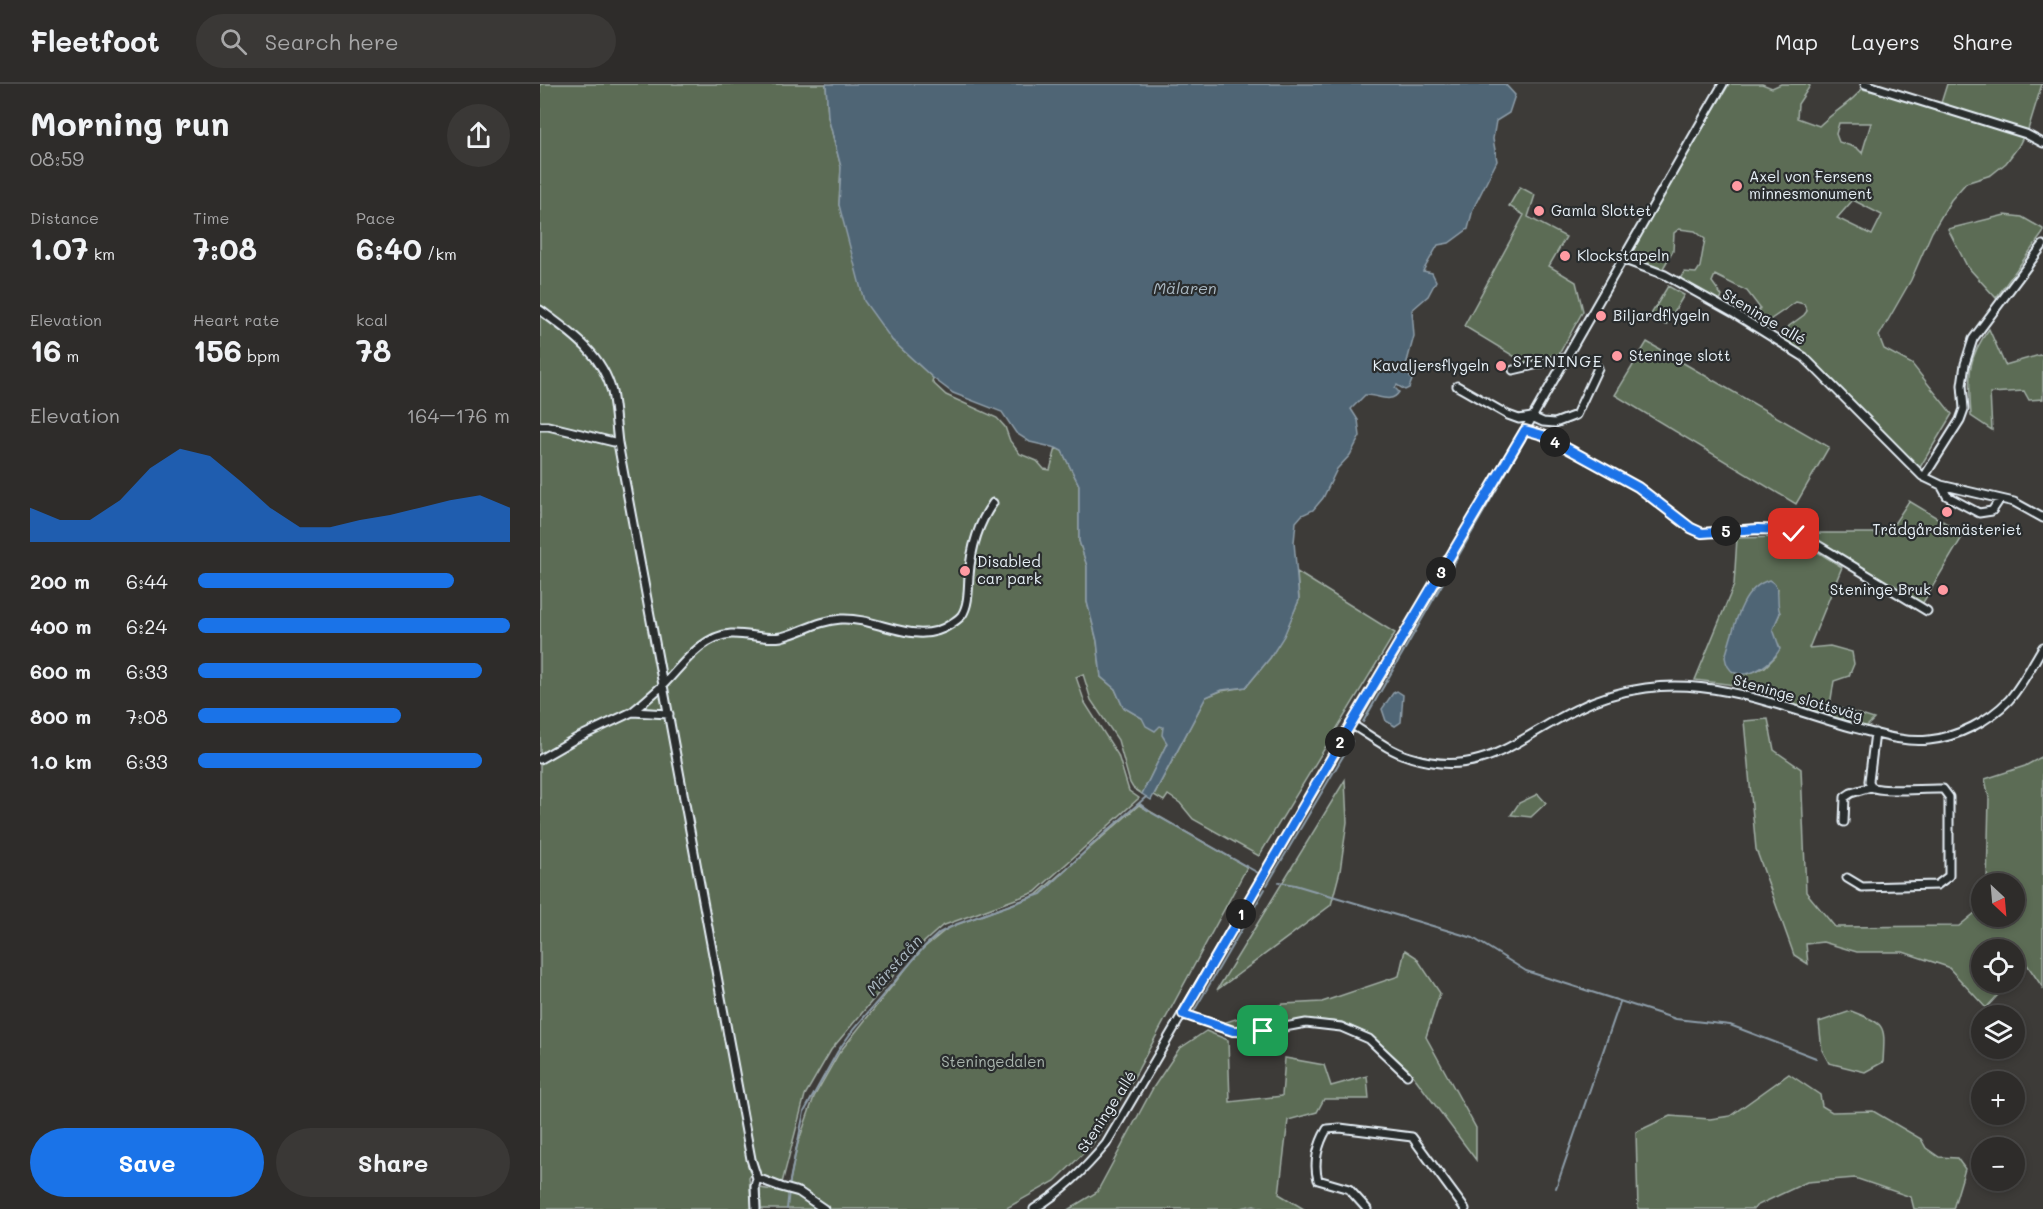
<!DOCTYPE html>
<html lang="en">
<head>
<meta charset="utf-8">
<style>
  body { margin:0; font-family:Mali,sans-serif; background:#3a3836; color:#f1f3f6; height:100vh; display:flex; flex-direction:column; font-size:22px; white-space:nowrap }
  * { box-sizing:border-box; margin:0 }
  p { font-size:20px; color:#a7a7a8 }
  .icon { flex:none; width:33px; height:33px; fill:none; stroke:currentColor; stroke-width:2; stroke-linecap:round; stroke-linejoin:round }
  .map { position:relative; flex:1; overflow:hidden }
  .panel { display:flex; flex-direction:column; background:#2e2c2a; width:540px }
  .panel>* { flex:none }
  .needle { width:39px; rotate:154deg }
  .tools { position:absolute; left:1431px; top:789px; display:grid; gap:12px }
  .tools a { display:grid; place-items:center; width:54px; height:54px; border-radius:50%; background:#2e2c2a; box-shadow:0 3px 9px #0003,0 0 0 2px #494847; font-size:30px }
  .pin { position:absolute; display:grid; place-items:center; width:51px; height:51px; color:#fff; margin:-26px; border-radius:12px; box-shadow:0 3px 9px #0006 }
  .km { position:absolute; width:30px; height:30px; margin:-15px; border-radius:50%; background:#222; color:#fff; font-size:16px; line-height:30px; text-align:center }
  .round { display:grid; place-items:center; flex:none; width:63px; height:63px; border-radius:32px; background:#3a3836 }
  .headline { display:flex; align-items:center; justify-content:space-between; height:102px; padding:0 30px }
  h1 { font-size:33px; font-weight:800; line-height:45px }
  .stats { display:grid; grid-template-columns:repeat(3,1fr); gap:9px; height:102px; padding:6px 30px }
  .stats div { display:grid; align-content:center }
  .stats b { font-size:30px; font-weight:800 }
  .stats small { font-size:16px; font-weight:400 }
  .stats p { font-size:16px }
  .chart { height:168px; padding:12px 30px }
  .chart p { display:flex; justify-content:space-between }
  .chart svg { width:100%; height:108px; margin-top:6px; fill:#1a73e8; opacity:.7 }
  .button { display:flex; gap:12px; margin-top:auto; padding:12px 30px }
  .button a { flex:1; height:69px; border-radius:36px; background:#1a73e8; color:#fff; font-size:24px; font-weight:800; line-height:69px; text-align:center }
  .button a+a { background:#3a3836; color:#f1f3f6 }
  ul { padding:0 30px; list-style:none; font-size:20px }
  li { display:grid; grid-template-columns:96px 72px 1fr; align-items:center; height:45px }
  li i { height:15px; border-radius:8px; background:#1a73e8 }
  header { display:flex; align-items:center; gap:36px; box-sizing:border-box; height:84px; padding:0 30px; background:#2e2c2a; border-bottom:2px solid #494847 }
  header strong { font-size:28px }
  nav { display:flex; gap:33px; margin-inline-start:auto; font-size:21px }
  .search { width:420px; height:54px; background:#3a3836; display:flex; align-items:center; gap:15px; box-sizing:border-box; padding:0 21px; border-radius:33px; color:#a7a7a8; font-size:22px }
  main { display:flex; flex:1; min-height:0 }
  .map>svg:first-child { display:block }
  .green { fill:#5c6c54; stroke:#a2aea6; stroke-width:1.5; fill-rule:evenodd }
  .water { fill:#506574; stroke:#8d9da9; stroke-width:1.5 }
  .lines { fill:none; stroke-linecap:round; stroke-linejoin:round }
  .stream { stroke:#8d9da9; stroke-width:2 }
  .street-casing { stroke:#e8f1f8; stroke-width:11 }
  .street { stroke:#2a2d2e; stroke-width:7 }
  .route-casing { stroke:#fff; stroke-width:12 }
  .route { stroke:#1a73e8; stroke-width:8 }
  .poi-dot { fill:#ff9aa2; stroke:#2a2d2e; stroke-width:2 }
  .labels { text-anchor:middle; stroke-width:4.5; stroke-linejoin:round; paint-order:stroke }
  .poi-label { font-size:15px; fill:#e8f1f8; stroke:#2a2d2e; text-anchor:start }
  .street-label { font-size:15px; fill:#e8f1f8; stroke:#2a2d2e }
  .park-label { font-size:15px; fill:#a9b5ae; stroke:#2a2d2e }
  .water-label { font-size:16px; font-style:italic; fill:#abb9c3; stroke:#2a2d2e }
  .neighbourhood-label { font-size:16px; letter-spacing:1.5px; fill:#e8f1f8; stroke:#2a2d2e }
</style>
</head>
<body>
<header>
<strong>Fleetfoot</strong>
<div class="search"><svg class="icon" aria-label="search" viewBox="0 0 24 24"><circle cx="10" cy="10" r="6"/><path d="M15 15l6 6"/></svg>Search here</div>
<nav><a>Map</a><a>Layers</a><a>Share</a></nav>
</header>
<main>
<section class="panel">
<div class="headline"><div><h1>Morning run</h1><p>08:59</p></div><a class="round"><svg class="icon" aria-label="share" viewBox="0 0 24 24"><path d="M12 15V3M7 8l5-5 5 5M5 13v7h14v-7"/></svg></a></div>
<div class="stats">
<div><p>Distance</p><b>1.07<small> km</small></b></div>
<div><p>Time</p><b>7:08</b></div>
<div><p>Pace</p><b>6:40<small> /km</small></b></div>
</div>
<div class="stats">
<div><p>Elevation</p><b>16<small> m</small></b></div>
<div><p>Heart rate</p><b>156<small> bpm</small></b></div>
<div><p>kcal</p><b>78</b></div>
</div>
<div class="chart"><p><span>Elevation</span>164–176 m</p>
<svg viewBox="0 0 160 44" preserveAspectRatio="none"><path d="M0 44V30L10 35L20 35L30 27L40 14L50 6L60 9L70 19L80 30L90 38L100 38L110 35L120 33L130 30L140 27L150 25L160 30V44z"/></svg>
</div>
<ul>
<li><b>200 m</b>6:44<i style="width:82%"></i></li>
<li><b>400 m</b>6:24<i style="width:100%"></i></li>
<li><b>600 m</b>6:33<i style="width:91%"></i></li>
<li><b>800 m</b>7:08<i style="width:65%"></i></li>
<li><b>1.0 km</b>6:33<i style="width:91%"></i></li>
</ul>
<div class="button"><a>Save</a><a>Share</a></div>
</section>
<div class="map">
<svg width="1503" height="1125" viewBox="0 0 1503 1125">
  <rect width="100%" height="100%" fill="#3d3b38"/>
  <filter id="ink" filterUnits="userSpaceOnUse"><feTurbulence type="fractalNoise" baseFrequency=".0167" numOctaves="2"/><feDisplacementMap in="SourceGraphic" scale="12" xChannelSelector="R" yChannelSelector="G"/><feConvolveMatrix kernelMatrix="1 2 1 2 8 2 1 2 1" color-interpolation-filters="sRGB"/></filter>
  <g filter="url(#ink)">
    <path class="green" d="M0,0H286L288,33L301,83L299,121L352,256L393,294L392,298L406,311L457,334L465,343L470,357L480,370L497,377L504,385L510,386L516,364L522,367L539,401V457L547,482V518L557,557L561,593L575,605L583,623L602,634L623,643L627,659L602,710L593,704L590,699L578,656L551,616L543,590L536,593L545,619L578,671L589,707L599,714L495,808L402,842L373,868L291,966L265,1011L242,1099L221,1092L216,1084L209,1094L212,1125H0Z
      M1189,0H1222L1232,4L1241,0H1267L1270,2L1258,20L1257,34L1279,42C1293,28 1310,20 1322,5L1347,11L1483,53L1478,63L1466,79L1451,91L1426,99L1411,116L1392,148L1371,196L1339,252L1344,265L1372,280L1412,330L1379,385L1268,271L1241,255L1249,242L1264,231L1267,227L1264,220L1256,218L1221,242L1213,238L1220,224L1207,207L1175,191L1172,198L1182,212L1179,218L1140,195L1144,188L1156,189L1160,183L1165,155L1155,147L1139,145L1134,149L1133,167L1122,186L1088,171ZM1299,39H1331L1322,69L1317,64L1299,58L1296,50ZM1313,116L1342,131L1332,151L1297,134Z
      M1407,0H1502L1487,49L1401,19Z
      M980,103L995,111L988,133L1026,153L1009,182L1036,198L1043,227L1019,270L985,279L924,242L984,131L969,122Z
      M1465,131L1482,133L1503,145V149L1456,214L1427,182L1408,145Z
      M1128,202L1144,211L1126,241L1110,232Z
      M1449,245L1465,281L1503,270V315L1489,316L1484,307L1450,309L1452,346L1431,332C1429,295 1425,277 1449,245Z
      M1107,258L1289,363L1256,420L1075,311Z
      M1369,417L1424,450L1381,522L1258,449H1348Z
      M1241,453L1260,457L1302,483L1269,564L1290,562L1312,568L1314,580L1309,592L1294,597L1290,621L1334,635L1326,643L1241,616L1218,604L1155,596L1194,501L1197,454ZM1238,504L1236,520L1240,529L1233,545L1236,572L1225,583L1208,590Z
      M757,488L855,549L719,772L653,735L640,719L628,711L624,717L614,711L666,613L681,607L706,603L730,574L744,551L759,516Z
      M1228,635L1234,666L1261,685L1266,808L1295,843L1419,842L1441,824L1442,832H1474V800L1447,799L1449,714L1445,695L1485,682L1503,672V904L1486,879L1475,892L1474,866H1442V898L1469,899L1446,924L1408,883L1363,868H1317L1283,858L1266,860L1268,880L1254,871L1216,765L1204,637Z
      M805,696L807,738L800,787L791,821L677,906Z
      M998,710L1006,719L991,733L971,731L979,719Z
      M599,721L707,783L593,995L552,1061L515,1097L465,1125H221L220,1104L256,1110L257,1104L249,1102L256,1065L274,1013L299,969L380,867L408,844L496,811Z
      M865,866L876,873L900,909L886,953L936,1044V1076L869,986L830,951L802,938L766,935L723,943H693L683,939L743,920L782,918L859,892Z
      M1311,927C1347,941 1345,940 1343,978L1325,988L1289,979L1282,966L1279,938Z
      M666,947L688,956L690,1018L742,1012L745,974L784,981L791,1002L827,992L829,1015H784L777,1028L748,1036L739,1110L764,1125H725L714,1121L697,1125H529L557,1108L613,1004L639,965Z
      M1249,990L1280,1011L1282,1022L1292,1028L1333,1027L1381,1055L1386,1064L1399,1073L1417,1074L1425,1085L1413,1125H1374L1371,1113L1315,1094L1267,1098L1216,1122L1214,1125H1098L1096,1048L1130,1032L1170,1035L1190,1032Z"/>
    <path class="water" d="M286,0H965L975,11L969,29L956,37L953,55L957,77L933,125L928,145L909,159L898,161L883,187L892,189L896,197L888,212L872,226L874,252L865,285L872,296L869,304L865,306L857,301L855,304L859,308C851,321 837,310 825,311L811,325L818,336L820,352L810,371L797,385L783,414L773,426L762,431L756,438L754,458L759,516L744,552L730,574L706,603L682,606L666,613L611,716L602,710L627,659L622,651L623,643L620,642L615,647L606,642L602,634L583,623L575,605L561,593L557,557L547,518V482L539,457V401L522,367L516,364L490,358L476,349L462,328L413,309L393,294L352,256L324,217L299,121L301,83L288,33Z
      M1229,496C1243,503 1235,515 1240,529L1233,545L1240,565C1229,585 1190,606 1185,573C1194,547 1199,505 1229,496Z
      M857,607L863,611L861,638L855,642L846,637L842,625L853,609Z"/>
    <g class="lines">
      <path class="stream" d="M823,638L985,356
        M600,720L609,727
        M612,729L720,790
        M739,798L755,801L933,854L986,887L1136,935L1190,941L1276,974
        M727,801L812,657
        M654,927L725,805
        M1016,1104L1080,918
        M247,1125L250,1096L264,1028L298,967L313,946L385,862L399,849L417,840L501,810L557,756L606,713"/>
      <defs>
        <path id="street" d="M1325,0L1486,50L1503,59
          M1082,175L1125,191L1195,230L1264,273L1382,392L1401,401L1474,418L1503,434
          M0,226C30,248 62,269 72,308C75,324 76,342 78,359L211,1075L217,1094L241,1103L259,1108L284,1125
          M973,286L1024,274
          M917,302L968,331L979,335L992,333L1003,338L1015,339L1036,331L1058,284
          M0,342H8L78,359
          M985,346L1183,0
          M1384,393L1420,336L1424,325L1422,301L1425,280L1433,255L1503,161
          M1401,401L1407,412L1439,429L1452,427L1460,415
          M92,628C103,619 113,610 123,601C142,582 161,552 191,550C207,549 225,556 241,553C263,548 276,537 301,535C338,533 377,564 411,540C415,537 419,535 422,531C429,520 428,505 429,492C431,465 437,441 453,419
          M811,640C829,651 849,667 870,673C942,696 977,654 1037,625C1058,614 1083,607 1106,604C1178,594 1246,625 1314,644C1338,650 1364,659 1389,656C1418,653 1449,637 1469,616C1483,600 1492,581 1503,563
          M0,675L35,655L92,628L129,630
          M1304,738L1305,713L1311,709L1331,703
          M1307,794L1322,803L1397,801L1409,792V713L1403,705C1385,704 1344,709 1331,703L1329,697L1335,649
          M643,930L693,947H723L766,939L801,943L829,955L867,991
          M216,1125L215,1102L217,1094
          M494,1125C523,1107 544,1086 566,1060L985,346L1003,351L1098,403L1151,444L1162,449L1218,445L1244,446L1266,454L1387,527
          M827,1125L809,1105L778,1096C773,1079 778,1060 787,1045L800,1044L872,1053L925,1125"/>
      </defs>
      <use href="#street" class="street-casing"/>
      <use href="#street" class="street"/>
    </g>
  </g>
  <g class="lines" filter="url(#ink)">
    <defs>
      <path id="route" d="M723,947H693L643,930L811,640L985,346L1003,351L1098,403L1151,444L1162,449L1218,445L1244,446L1254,450"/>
    </defs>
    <use href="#route" class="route-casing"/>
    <use href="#route" class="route"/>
  </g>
  <g class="poi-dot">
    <circle cx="1197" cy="102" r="6"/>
    <circle cx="999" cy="127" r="6"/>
    <circle cx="1025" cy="172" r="6"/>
    <circle cx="1061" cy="232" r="6"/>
    <circle cx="1077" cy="272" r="6"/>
    <circle cx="961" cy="282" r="6"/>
    <circle cx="1407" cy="428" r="6"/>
    <circle cx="425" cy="487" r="6"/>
    <circle cx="1403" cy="506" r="6"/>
  </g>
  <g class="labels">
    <g class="poi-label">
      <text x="1209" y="98">Axel von Fersens<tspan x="1209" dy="17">minnesmonument</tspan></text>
      <text x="1011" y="132">Gamla Slottet</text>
      <text x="1037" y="177">Klockstapeln</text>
      <text x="1073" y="237">Biljardflygeln</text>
      <text x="1089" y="277">Steninge slott</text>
      <text x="949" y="287" text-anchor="end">Kavaljersflygeln</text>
      <text x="1407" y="451" text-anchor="middle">Trädgårdsmästeriet</text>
      <text x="437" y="483">Disabled<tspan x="437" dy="17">car park</tspan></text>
      <text x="1391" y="511" text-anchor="end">Steninge Bruk</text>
    </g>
    <g class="street-label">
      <text transform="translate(1224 233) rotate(31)" y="5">Steninge allé</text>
      <text transform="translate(1258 614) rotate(16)" y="5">Steninge slottsväg</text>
      <text transform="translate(567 1028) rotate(-57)" y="5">Steninge allé</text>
    </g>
    <g class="park-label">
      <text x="453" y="983">Steningedalen</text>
    </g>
    <g class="water-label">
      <text x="645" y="210">Mälaren</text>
      <text transform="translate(354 881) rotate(-48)" y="6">Märstaån</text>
    </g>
    <g class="neighbourhood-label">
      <text x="1018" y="283">STENINGE</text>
    </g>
  </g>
</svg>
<div class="tools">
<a><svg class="needle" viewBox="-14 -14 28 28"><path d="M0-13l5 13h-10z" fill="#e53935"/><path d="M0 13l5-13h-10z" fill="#a7a7a8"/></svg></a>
<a><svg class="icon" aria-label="locate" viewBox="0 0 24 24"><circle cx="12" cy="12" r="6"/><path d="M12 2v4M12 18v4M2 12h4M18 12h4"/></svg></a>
<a><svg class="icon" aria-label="layers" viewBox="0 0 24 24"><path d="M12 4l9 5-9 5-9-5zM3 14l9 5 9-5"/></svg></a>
<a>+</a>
<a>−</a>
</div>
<div class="pin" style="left:723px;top:947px;background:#1e9e55"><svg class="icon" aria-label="arrive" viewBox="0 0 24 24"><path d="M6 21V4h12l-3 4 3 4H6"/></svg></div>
<div class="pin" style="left:1254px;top:450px;background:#d93025"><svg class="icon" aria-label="check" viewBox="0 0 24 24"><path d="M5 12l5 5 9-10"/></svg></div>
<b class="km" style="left:701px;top:830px">1</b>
<b class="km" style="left:800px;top:658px">2</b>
<b class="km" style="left:901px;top:488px">3</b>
<b class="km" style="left:1015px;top:358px">4</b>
<b class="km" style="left:1186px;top:447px">5</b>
</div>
</main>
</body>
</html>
